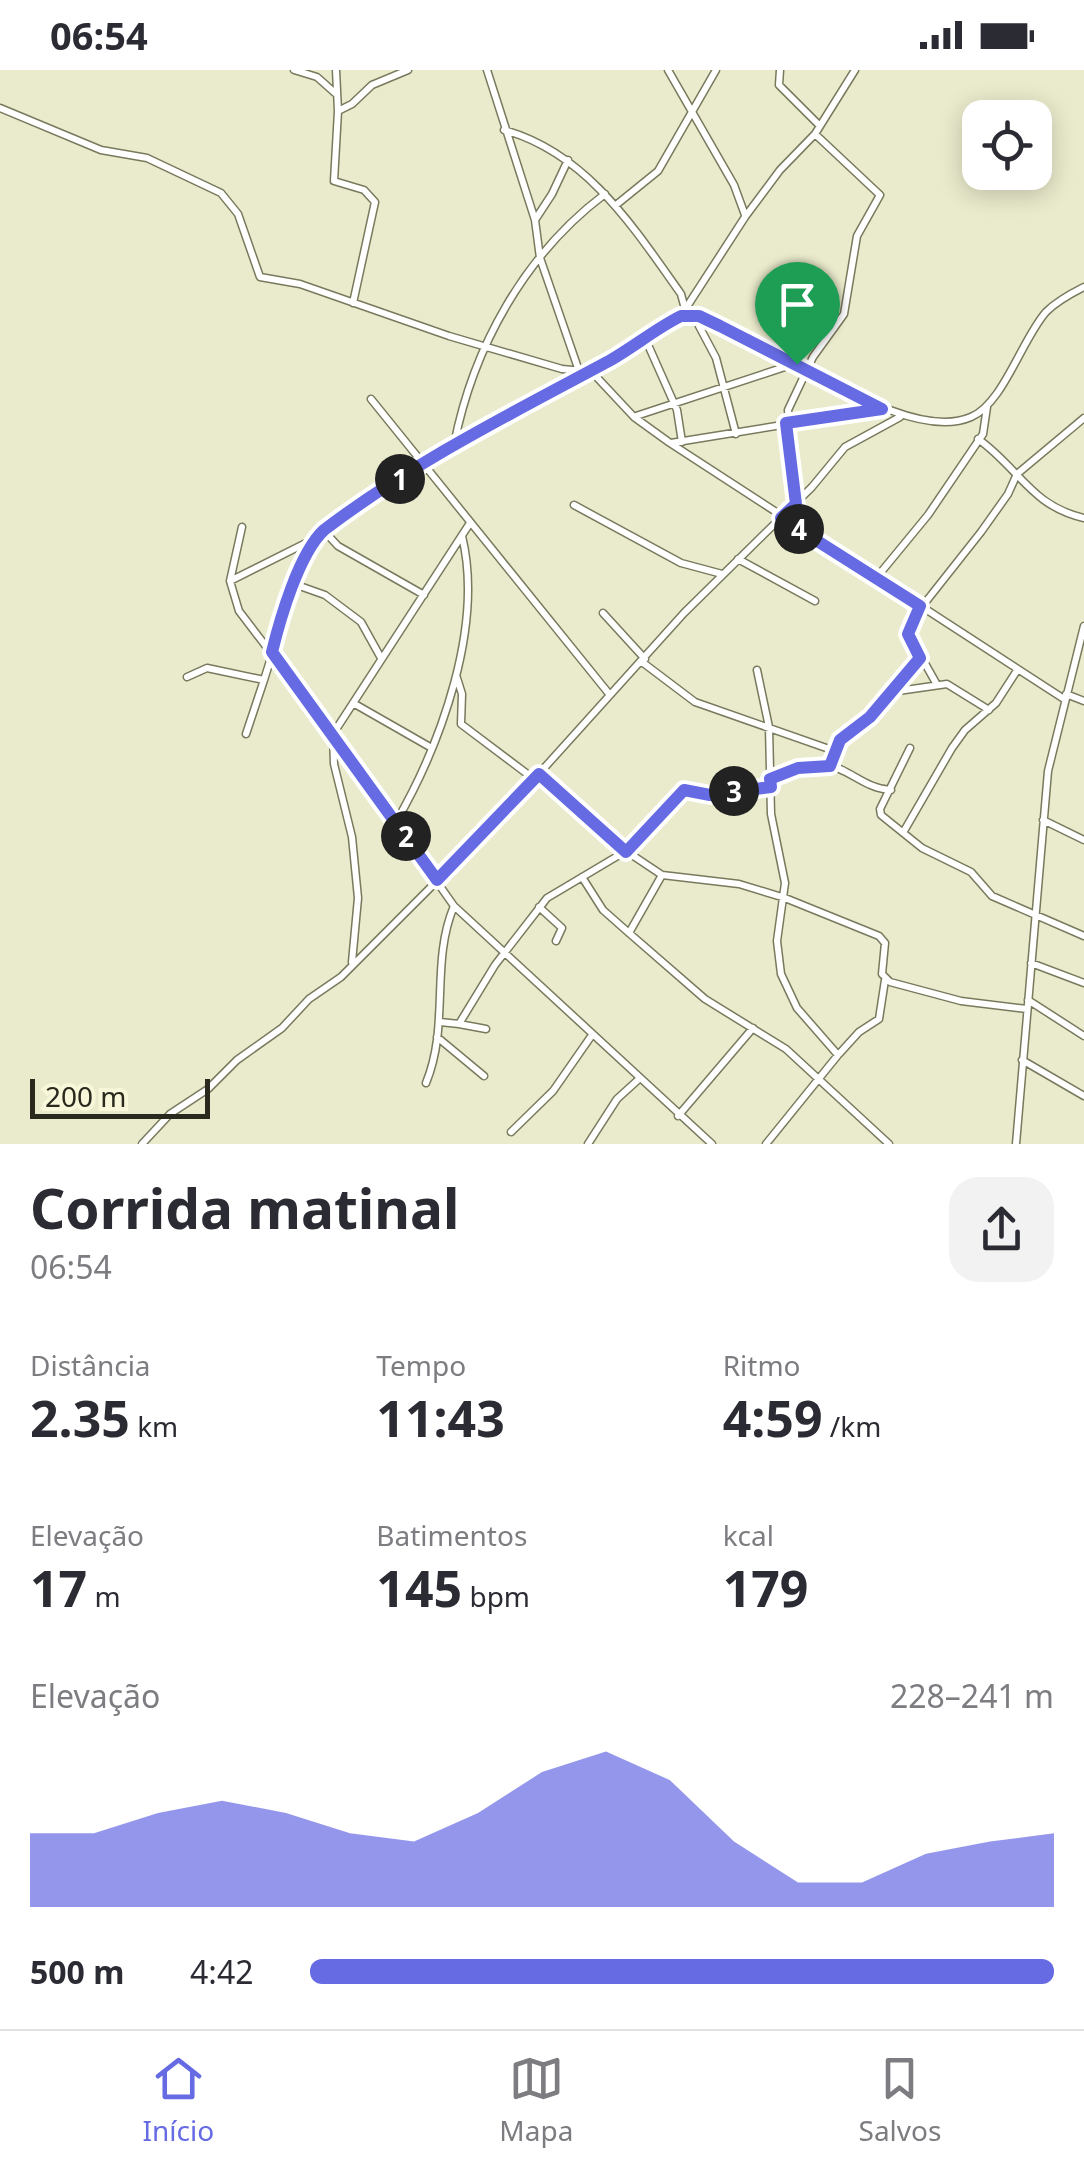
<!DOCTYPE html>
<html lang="pt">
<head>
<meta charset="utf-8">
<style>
  body { margin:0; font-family:"Noto Sans",sans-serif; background:#f2f2f3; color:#2b2b33; height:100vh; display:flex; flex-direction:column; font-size:38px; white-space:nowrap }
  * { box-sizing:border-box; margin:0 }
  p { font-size:32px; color:#7c7c81 }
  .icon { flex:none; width:55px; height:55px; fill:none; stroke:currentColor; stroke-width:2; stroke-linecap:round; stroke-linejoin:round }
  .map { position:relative; height:1074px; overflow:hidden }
  .panel { display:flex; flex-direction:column; background:#fff; flex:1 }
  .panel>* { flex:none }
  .buttons { position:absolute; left:962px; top:30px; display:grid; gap:20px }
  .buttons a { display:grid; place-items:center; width:90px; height:90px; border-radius:20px; background:#fff; box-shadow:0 5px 25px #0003; font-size:50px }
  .scale { position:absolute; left:30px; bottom:25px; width:180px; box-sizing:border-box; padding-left:10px; border:5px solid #29291e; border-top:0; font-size:28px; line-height:35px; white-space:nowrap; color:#29291e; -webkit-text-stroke:8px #f8f7d9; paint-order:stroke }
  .pin { position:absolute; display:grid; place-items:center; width:85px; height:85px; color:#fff; margin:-102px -42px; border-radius:50% 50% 50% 0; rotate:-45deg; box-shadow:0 0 10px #0007 }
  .pin .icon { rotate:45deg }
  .km { position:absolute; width:50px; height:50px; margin:-25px; border-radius:50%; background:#222; color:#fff; font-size:28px; line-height:50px; text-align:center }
  .round { display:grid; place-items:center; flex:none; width:105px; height:105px; border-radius:30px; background:#f2f2f3 }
  .overview { display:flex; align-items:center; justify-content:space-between; height:170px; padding:0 30px }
  h1 { font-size:55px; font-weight:700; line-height:75px }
  .stats { display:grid; grid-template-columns:repeat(3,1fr); gap:15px; height:170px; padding:10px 30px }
  .stats div { display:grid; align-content:center }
  .stats b { font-size:50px; font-weight:700 }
  .stats small { font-size:28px; font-weight:400 }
  .stats p { font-size:28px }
  .chart { height:280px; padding:20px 30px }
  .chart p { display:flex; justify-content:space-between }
  .chart svg { width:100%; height:180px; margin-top:10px; fill:#666be3; opacity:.7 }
  ul { padding:0 30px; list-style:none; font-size:32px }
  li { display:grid; grid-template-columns:160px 120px 1fr; align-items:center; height:75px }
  li i { height:25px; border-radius:12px; background:#666be3 }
  .status { display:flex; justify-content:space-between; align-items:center; height:70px; padding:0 50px; background:#fff; direction:ltr }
  .status svg { height:28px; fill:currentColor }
  .tab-bar { display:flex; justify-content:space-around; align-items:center; height:140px; border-top:2px solid #e1e1e2; background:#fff; font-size:28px; color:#7c7c81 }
  .tab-bar a { display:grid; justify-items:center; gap:5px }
  .tab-bar .current { color:#666be3 }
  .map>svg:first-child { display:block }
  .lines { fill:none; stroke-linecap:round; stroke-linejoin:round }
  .minor-casing { stroke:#79795d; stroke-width:9 }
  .minor { stroke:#fff; stroke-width:6 }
  .route-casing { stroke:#fff; stroke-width:20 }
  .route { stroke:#666be3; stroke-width:12 }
</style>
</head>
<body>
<div class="status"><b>06:54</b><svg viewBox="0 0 49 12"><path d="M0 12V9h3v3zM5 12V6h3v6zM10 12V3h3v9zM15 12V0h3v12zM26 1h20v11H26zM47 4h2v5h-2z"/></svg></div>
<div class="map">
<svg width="1084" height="1074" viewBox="0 0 1084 1074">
  <rect width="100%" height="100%" fill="#eaeacc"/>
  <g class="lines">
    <defs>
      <path id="minor" d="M294,0L317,7L335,23
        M336,0L338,41L334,111L364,120L375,132L353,233
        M487,0L535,150L540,188L579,301
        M668,0L734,115L745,145
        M780,0L779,15L818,54
        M0,38L101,80L147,88L221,123L238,144L260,207L300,214L449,266L562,299L583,301L605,293L662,255L687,245C763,257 899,378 971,347C1003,334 1022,269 1046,242C1057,231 1070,224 1084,217
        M338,41L352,34L372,15L408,0
        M504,60C587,83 634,158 681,224L685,239
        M616,135L658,101L716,0
        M535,150L552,124L568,90
        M687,245L688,235L745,147L780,100L815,64L855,0
        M699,248V256L716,288L736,364
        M645,268L677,340L682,372
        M590,300L634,347L670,373L1064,629
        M371,329L610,625
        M636,346L797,293
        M978,369C1019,398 1031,436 1084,448
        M671,373L881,339
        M454,375C473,277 525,184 605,124
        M796,433L788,340L813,287L844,244L857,166L880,125L815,64
        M574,435L681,493L722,504
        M470,453L333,664L454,836L712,1074
        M242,457L230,511L239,541L333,664L334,694L352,767L358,828L352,892
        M324,461L338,476L424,525
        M738,489L815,531
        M877,507L928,445L983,364L987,337
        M230,511L314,469L424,393L580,303
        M294,514L325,525L361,552L381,588
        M603,543L645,589
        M642,592L695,632L832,680L870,647L920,588
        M757,600L769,657L771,744L785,813L777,871L781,904L797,938L838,985L766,1074
        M187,607L207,598L264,610L294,514L314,470
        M457,608L462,624L461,654L534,709
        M936,613L909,565L913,548L981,462L1008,424L1017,404L1084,348
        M891,622L947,614L989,640
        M1066,624L1084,631
        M353,633L430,677
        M246,664L264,610
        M910,678L880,739L881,745L922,778L971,802L992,826L1084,866
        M770,709C789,707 804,691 824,694C849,698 865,719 891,720
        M771,717L710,725L684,720L626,781L662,805L739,814L785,828L879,866L885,873L882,904L890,912L961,931L1027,939
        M1043,750L1084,770
        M396,752C441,674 484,556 462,466
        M904,761L952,678L965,660L996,633L1018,599
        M582,807L603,840L629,863L705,929L786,979L889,1074
        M539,837L562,858L556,871
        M629,863L662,805
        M1031,893L1084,913
        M1028,930L1084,966
        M440,952L459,954L495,895L547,828L626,781L539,704
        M459,954L486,959
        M437,967L484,1006
        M839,984L859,962L879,949L885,910
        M1022,990L1084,1026
        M426,1013C450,955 430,893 454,836
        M678,1046L753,958
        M511,1062L553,1021L592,965
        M142,1074L170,1044L208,1019L237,990L282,958L309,929L341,907L490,758L684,543L812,417L845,377L900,347
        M588,1074L617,1029L639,1009
        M1016,1074L1048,701L1084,556"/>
    </defs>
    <use href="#minor" class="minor-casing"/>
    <use href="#minor" class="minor"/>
  </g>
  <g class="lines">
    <defs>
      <path id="route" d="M681,246H699L720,256L882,339L786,353L796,434L781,448L920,536L908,564L920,588L870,647L840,670L830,696L798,698L770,709L771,717L710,725L684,720L626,782L539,704L437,810L272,582C280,549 299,483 324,460C412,393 512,343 609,291C634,277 655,259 681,246Z"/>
    </defs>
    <use href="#route" class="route-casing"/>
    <use href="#route" class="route"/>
  </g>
</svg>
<div class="buttons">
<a><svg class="icon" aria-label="locate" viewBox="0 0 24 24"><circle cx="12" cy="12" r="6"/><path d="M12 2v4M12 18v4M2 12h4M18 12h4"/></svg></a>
</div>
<div class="scale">200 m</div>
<div class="pin" style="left:797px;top:294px;background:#1e9e55"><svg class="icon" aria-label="arrive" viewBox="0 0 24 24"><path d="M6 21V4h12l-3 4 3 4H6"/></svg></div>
<b class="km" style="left:400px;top:409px">1</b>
<b class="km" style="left:406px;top:766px">2</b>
<b class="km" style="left:734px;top:721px">3</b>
<b class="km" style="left:799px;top:459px">4</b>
</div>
<section class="panel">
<div class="overview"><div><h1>Corrida matinal</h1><p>06:54</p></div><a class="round"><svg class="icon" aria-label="share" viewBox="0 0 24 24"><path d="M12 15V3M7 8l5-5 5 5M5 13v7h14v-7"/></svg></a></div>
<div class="stats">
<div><p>Distância</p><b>2.35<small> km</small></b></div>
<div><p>Tempo</p><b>11:43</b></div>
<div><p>Ritmo</p><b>4:59<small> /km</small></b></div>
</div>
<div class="stats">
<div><p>Elevação</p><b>17<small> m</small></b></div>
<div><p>Batimentos</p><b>145<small> bpm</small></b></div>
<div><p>kcal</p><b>179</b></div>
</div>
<div class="chart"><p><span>Elevação</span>228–241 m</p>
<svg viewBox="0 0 160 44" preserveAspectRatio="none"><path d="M0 44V26L10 26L20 21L30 18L40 21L50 26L60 28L70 21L80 11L90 6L100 13L110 28L120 38L130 38L140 31L150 28L160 26V44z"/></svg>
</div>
<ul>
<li><b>500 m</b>4:42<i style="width:100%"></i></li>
</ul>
</section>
<nav class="tab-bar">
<a class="current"><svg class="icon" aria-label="home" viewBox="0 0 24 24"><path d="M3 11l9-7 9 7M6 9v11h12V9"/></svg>Início</a>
<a><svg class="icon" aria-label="map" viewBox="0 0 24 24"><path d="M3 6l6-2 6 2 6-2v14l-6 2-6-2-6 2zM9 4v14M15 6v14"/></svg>Mapa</a>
<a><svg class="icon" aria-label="saved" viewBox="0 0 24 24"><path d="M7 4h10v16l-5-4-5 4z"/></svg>Salvos</a>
</nav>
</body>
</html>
